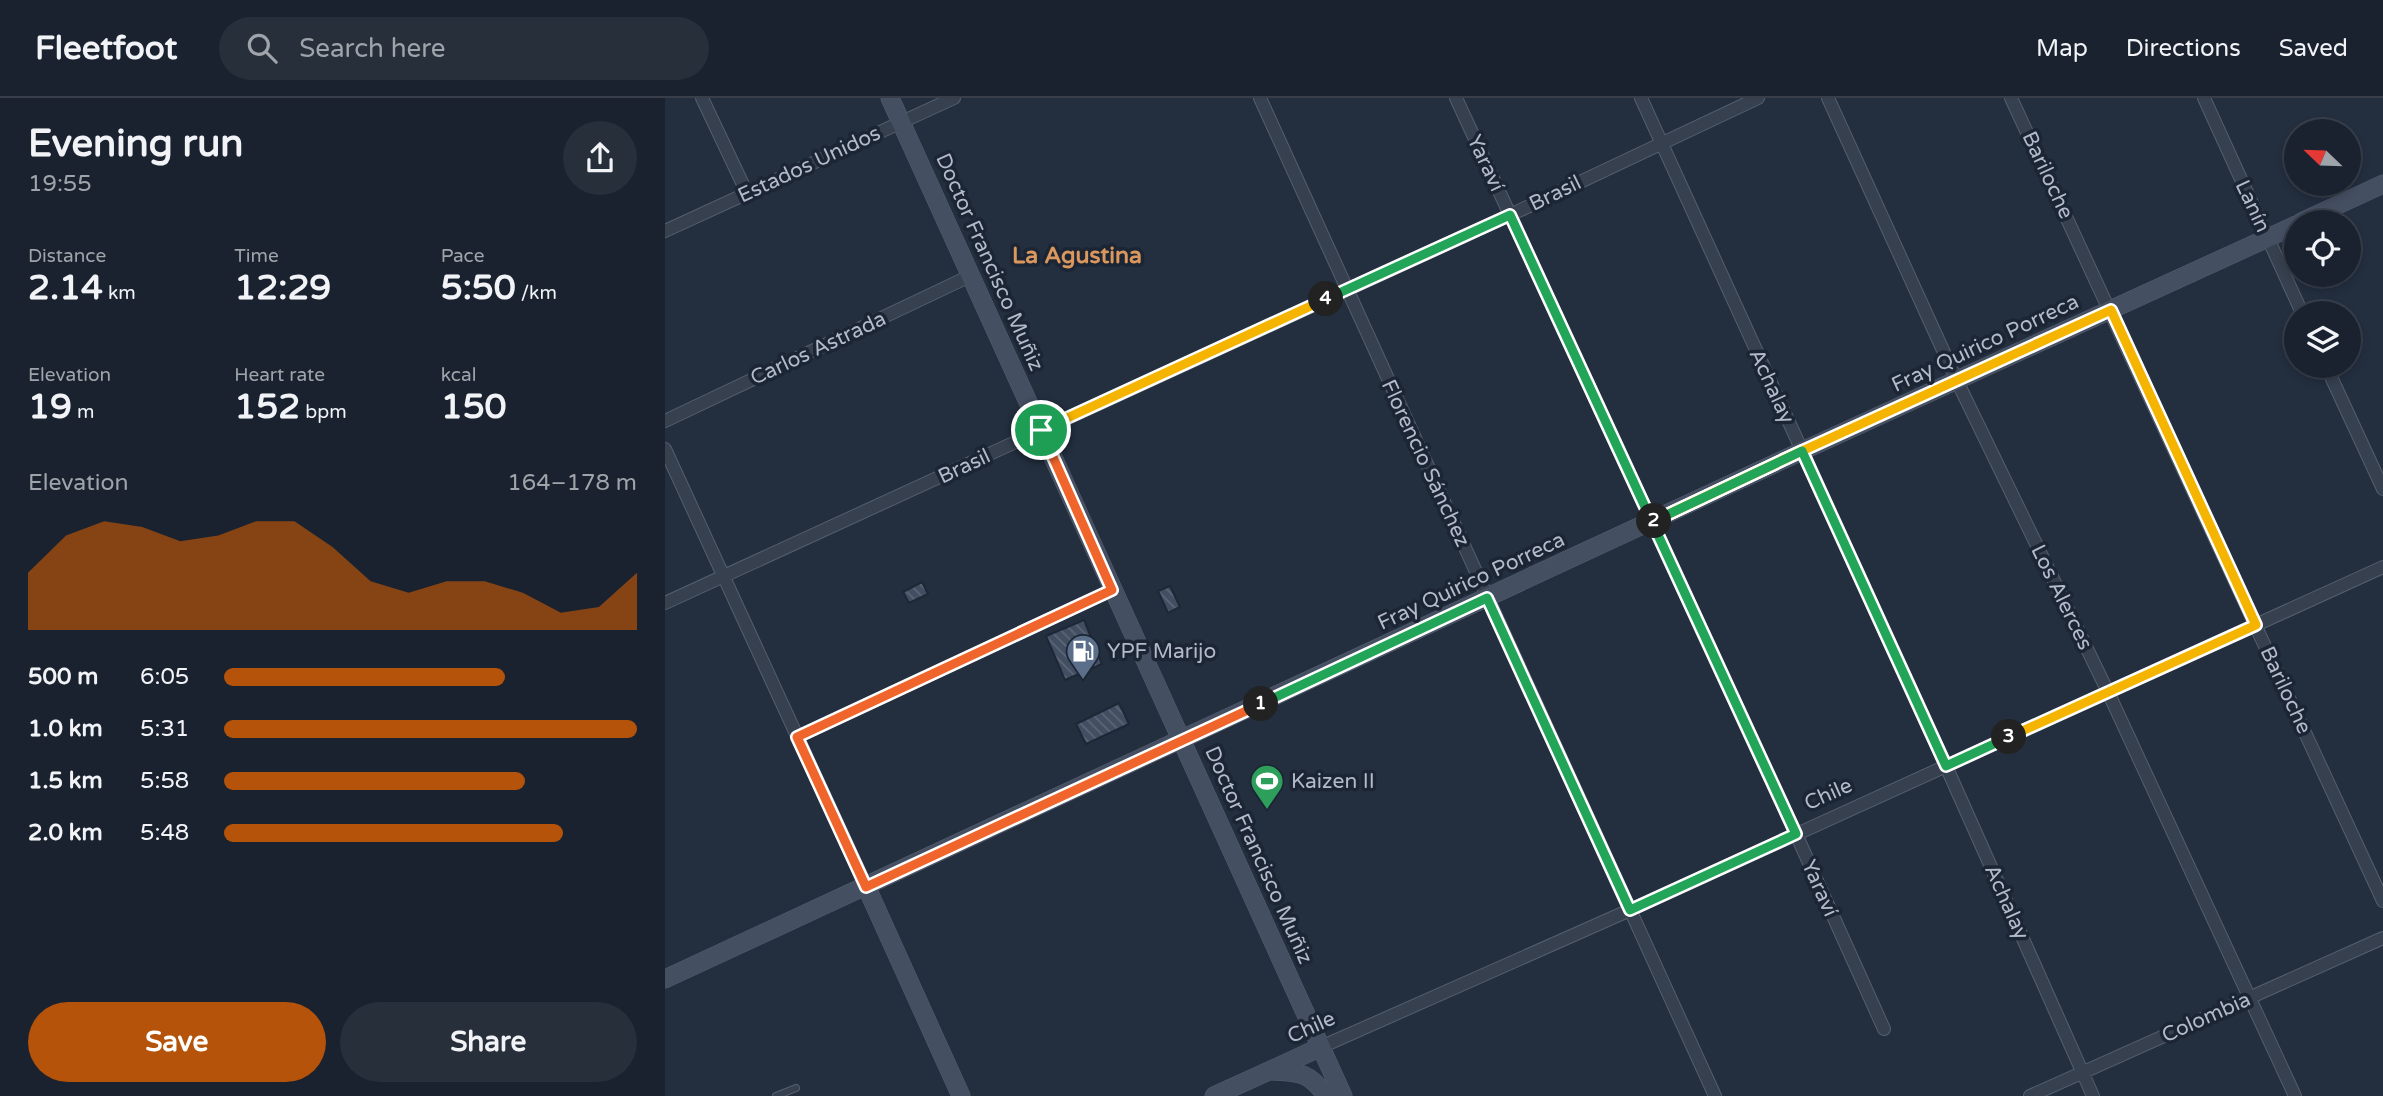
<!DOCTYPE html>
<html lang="en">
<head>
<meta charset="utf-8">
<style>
  body { margin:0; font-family:"Varela Round",sans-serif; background:#272f3b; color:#f1f3f6; height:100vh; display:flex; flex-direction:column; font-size:26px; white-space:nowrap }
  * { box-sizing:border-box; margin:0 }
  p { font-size:23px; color:#9fa4aa }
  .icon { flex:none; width:38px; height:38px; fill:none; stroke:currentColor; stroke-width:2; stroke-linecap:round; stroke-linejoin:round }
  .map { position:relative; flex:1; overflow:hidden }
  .sheet { display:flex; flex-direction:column; background:#1a222f; width:665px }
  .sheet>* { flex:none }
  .needle { width:46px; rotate:293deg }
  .buttons { position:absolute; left:1619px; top:21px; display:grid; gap:14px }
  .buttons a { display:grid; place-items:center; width:77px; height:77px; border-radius:50%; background:#1a222f; box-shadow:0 4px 10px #0003,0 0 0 2px #383f4b; font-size:35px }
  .pin { position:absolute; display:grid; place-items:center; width:60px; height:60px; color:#fff; margin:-30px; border:4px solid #fff; border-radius:50%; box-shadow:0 2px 7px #0007 }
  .km { position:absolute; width:35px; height:35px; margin:-18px; border-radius:50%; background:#222; color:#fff; font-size:19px; line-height:35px; text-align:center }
  .round { display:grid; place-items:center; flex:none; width:74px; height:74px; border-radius:37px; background:#272f3b }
  .overview { display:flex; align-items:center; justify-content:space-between; height:119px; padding:0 28px }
  h1 { font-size:38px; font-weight:700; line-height:52px }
  .metrics { display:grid; grid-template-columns:repeat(3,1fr); gap:10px; height:119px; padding:7px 28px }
  .metrics div { display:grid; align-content:center }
  .metrics b { font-size:35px; font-weight:700 }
  .metrics small { font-size:19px; font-weight:400 }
  .metrics p { font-size:19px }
  .chart { height:196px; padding:14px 28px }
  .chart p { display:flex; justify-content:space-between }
  .chart svg { width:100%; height:126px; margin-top:7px; fill:#b45309; opacity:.7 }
  .action { display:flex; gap:14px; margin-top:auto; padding:14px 28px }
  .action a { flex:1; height:80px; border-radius:42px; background:#b45309; color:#fff; font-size:28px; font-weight:700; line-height:80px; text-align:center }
  .action a+a { background:#272f3b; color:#f1f3f6 }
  ul { padding:0 28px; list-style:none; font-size:23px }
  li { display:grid; grid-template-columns:112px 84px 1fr; align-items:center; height:52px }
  li i { height:18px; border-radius:9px; background:#b45309 }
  header { display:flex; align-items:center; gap:42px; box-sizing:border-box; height:98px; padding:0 35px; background:#1a222f; border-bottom:2px solid #383f4b }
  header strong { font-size:33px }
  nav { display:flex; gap:38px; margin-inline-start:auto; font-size:24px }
  .search { width:490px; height:63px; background:#272f3b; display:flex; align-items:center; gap:18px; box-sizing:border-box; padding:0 24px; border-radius:38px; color:#9fa4aa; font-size:26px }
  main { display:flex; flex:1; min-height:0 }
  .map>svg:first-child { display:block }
  .building { fill:url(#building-back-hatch); stroke:#1e2736; stroke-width:2 }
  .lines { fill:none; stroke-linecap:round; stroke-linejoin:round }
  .lane-casing { stroke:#555e6d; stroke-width:8 }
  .street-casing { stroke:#555e6d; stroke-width:14 }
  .secondary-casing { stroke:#555e6d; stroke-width:19 }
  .lane { stroke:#37404f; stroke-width:6 }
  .street { stroke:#37404f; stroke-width:12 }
  .secondary { stroke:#454f62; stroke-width:18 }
  .split-1-casing { stroke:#fff; stroke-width:14 }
  .split-2-casing { stroke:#fff; stroke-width:14 }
  .split-3-casing { stroke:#fff; stroke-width:14 }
  .split-4-casing { stroke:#fff; stroke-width:14 }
  .split-5-casing { stroke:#fff; stroke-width:14 }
  .split-1 { stroke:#f0652b; stroke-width:9 }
  .split-2 { stroke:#22a559; stroke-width:9 }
  .split-3 { stroke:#f5b400; stroke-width:9 }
  .split-4 { stroke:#22a559; stroke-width:9 }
  .split-5 { stroke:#f5b400; stroke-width:9 }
  .labels { text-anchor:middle; stroke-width:7; stroke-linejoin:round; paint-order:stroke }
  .street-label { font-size:21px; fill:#b3bbca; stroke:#1c2534 }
  .poi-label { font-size:21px; fill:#b3bbca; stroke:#1c2534; text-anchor:start }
  .neighbourhood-label { font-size:23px; font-weight:bold; fill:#da985e; stroke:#1c2534 }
</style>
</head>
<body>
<header>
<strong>Fleetfoot</strong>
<div class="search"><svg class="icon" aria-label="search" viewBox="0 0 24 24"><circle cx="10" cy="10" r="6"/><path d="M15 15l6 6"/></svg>Search here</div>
<nav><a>Map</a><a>Directions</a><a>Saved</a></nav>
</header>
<main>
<section class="sheet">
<div class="overview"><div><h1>Evening run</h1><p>19:55</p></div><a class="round"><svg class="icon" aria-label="share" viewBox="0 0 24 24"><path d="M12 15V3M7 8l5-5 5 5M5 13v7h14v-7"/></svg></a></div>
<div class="metrics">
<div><p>Distance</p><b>2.14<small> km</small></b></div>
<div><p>Time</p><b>12:29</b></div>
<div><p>Pace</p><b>5:50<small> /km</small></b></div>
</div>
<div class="metrics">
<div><p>Elevation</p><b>19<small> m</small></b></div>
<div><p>Heart rate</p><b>152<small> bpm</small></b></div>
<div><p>kcal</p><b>150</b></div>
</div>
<div class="chart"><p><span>Elevation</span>164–178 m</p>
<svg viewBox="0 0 160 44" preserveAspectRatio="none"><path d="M0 44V24L10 11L20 6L30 8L40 13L50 11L60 6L70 6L80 15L90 27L100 31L110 27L120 27L130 31L140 38L150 36L160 24V44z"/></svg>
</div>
<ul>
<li><b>500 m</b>6:05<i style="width:68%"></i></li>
<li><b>1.0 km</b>5:31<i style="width:100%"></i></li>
<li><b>1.5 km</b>5:58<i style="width:73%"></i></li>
<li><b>2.0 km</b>5:48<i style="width:82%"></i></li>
</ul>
<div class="action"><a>Save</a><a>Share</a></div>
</section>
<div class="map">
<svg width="1718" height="998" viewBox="0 0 1718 998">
  <defs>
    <pattern id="building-back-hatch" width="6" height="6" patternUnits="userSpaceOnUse" patternTransform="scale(1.75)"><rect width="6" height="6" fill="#424e61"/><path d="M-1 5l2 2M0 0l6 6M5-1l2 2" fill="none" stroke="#5b6676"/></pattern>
  </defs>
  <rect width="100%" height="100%" fill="#232e3f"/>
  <path class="building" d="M257,484L263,496L244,505L238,494Z
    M505,488L515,509L503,515L493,493Z
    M419,522L437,566L400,582L381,538Z
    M454,605L464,626L421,646L411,626Z"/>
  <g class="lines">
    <defs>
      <path id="lane" d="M111,998L131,990"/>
      <path id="street" d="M37,0L82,95
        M595,0L1050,998
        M791,0L1131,736L1219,931
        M976,0L1281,668L1428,998
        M1163,0L1292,283L1443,594L1630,998
        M1346,0L1718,803
        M1539,0L1637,215
        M0,133L289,0
        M1661,268L1718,391
        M0,323L307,177
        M0,351L201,788
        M0,505L845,117L1093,0
        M132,639L447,492
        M656,949L965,812L1718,469
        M1365,998L1718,840"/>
      <path id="secondary" d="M225,0L678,998
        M1636,124L1718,86
        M201,788L296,998
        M0,881L1137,353L1631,127
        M606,973C633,974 645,974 661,998
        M549,998L656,949"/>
    </defs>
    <use href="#lane" class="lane-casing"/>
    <use href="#street" class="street-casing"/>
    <use href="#secondary" class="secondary-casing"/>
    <use href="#lane" class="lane"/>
    <use href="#street" class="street"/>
    <use href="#secondary" class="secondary"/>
  </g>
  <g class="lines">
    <defs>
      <path id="split-1" d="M376,332L447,492L132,639L201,789L596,606"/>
      <path id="split-2" d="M596,606L822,500L965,812L1131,736L987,424L989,423"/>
      <path id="split-3" d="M989,423L1137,353L1446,212L1591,527L1344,639"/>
      <path id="split-4" d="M661,201L845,117L987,424L1137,353L1281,668L1344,639"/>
      <path id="split-5" d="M376,332L661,201"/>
    </defs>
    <use href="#split-1" class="split-1-casing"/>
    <use href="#split-2" class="split-2-casing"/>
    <use href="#split-3" class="split-3-casing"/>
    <use href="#split-4" class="split-4-casing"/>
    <use href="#split-5" class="split-5-casing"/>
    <use href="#split-1" class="split-1"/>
    <use href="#split-2" class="split-2"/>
    <use href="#split-3" class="split-3"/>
    <use href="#split-4" class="split-4"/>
    <use href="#split-5" class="split-5"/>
  </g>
  <defs>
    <symbol id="fuel-pin" viewBox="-11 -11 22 30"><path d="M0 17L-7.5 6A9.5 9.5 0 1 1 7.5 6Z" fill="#5c6f8a" stroke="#1c2534"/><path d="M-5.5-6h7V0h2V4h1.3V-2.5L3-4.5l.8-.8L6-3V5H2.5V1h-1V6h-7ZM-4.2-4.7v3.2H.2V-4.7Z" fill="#fff"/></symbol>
    <symbol id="stadium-pin" viewBox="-11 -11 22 30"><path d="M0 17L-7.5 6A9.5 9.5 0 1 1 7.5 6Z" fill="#2e9e5b" stroke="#1c2534"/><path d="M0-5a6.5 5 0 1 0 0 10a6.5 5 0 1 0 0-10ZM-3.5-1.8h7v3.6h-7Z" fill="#fff"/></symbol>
  </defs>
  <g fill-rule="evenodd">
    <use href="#fuel-pin" x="399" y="534" width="38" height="52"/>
    <use href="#stadium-pin" x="583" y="664" width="38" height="52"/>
  </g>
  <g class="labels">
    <g class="street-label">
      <text transform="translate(821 65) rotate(65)" y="7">Yaraví</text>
      <text transform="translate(144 66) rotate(-25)" y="7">Estados Unidos</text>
      <text transform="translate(1383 77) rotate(65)" y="7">Bariloche</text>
      <text transform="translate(890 95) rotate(-26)" y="7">Brasil</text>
      <text transform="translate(1588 108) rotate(65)" y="7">Lanín</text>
      <text transform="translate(325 164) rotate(66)" y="7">Doctor Francisco Muñiz</text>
      <text transform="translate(1320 245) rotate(-25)" y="7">Fray Quirico Porreca</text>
      <text transform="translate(153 250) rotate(-25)" y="7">Carlos Astrada</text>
      <text transform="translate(1107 288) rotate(65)" y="7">Achalay</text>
      <text transform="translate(761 365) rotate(65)" y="7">Florencio Sánchez</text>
      <text transform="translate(299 368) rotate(-25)" y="7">Brasil</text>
      <text transform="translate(806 483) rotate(-25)" y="7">Fray Quirico Porreca</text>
      <text transform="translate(1397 499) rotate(64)" y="7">Los Alerces</text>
      <text transform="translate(1621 592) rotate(65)" y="7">Bariloche</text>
      <text transform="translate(1163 696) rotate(-24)" y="7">Chile</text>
      <text transform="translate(594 757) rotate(66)" y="7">Doctor Francisco Muñiz</text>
      <text transform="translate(1155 790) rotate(66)" y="7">Yaraví</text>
      <text transform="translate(1342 804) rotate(66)" y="7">Achalay</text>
      <text transform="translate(1541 919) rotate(-24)" y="7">Colombia</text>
      <text transform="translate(646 929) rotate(-24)" y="7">Chile</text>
    </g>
    <g class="poi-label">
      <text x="442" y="560">YPF Marijo</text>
      <text x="626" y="690">Kaizen II</text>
    </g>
    <g class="neighbourhood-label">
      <text x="412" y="165">La Agustina</text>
    </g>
  </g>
</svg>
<div class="buttons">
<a><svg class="needle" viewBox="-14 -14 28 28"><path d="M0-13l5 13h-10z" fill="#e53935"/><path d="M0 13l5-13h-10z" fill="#9fa4aa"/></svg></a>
<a><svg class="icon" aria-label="locate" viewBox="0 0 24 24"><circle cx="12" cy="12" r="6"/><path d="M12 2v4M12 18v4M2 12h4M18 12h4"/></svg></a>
<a><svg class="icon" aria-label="layers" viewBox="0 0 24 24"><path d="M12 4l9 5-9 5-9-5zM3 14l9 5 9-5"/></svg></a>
</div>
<div class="pin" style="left:376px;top:332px;background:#1e9e55"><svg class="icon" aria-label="arrive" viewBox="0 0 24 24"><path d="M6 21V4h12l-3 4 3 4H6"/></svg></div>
<b class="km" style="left:596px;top:606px">1</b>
<b class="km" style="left:989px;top:423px">2</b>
<b class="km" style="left:1344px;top:639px">3</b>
<b class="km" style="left:661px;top:201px">4</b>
</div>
</main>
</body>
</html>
